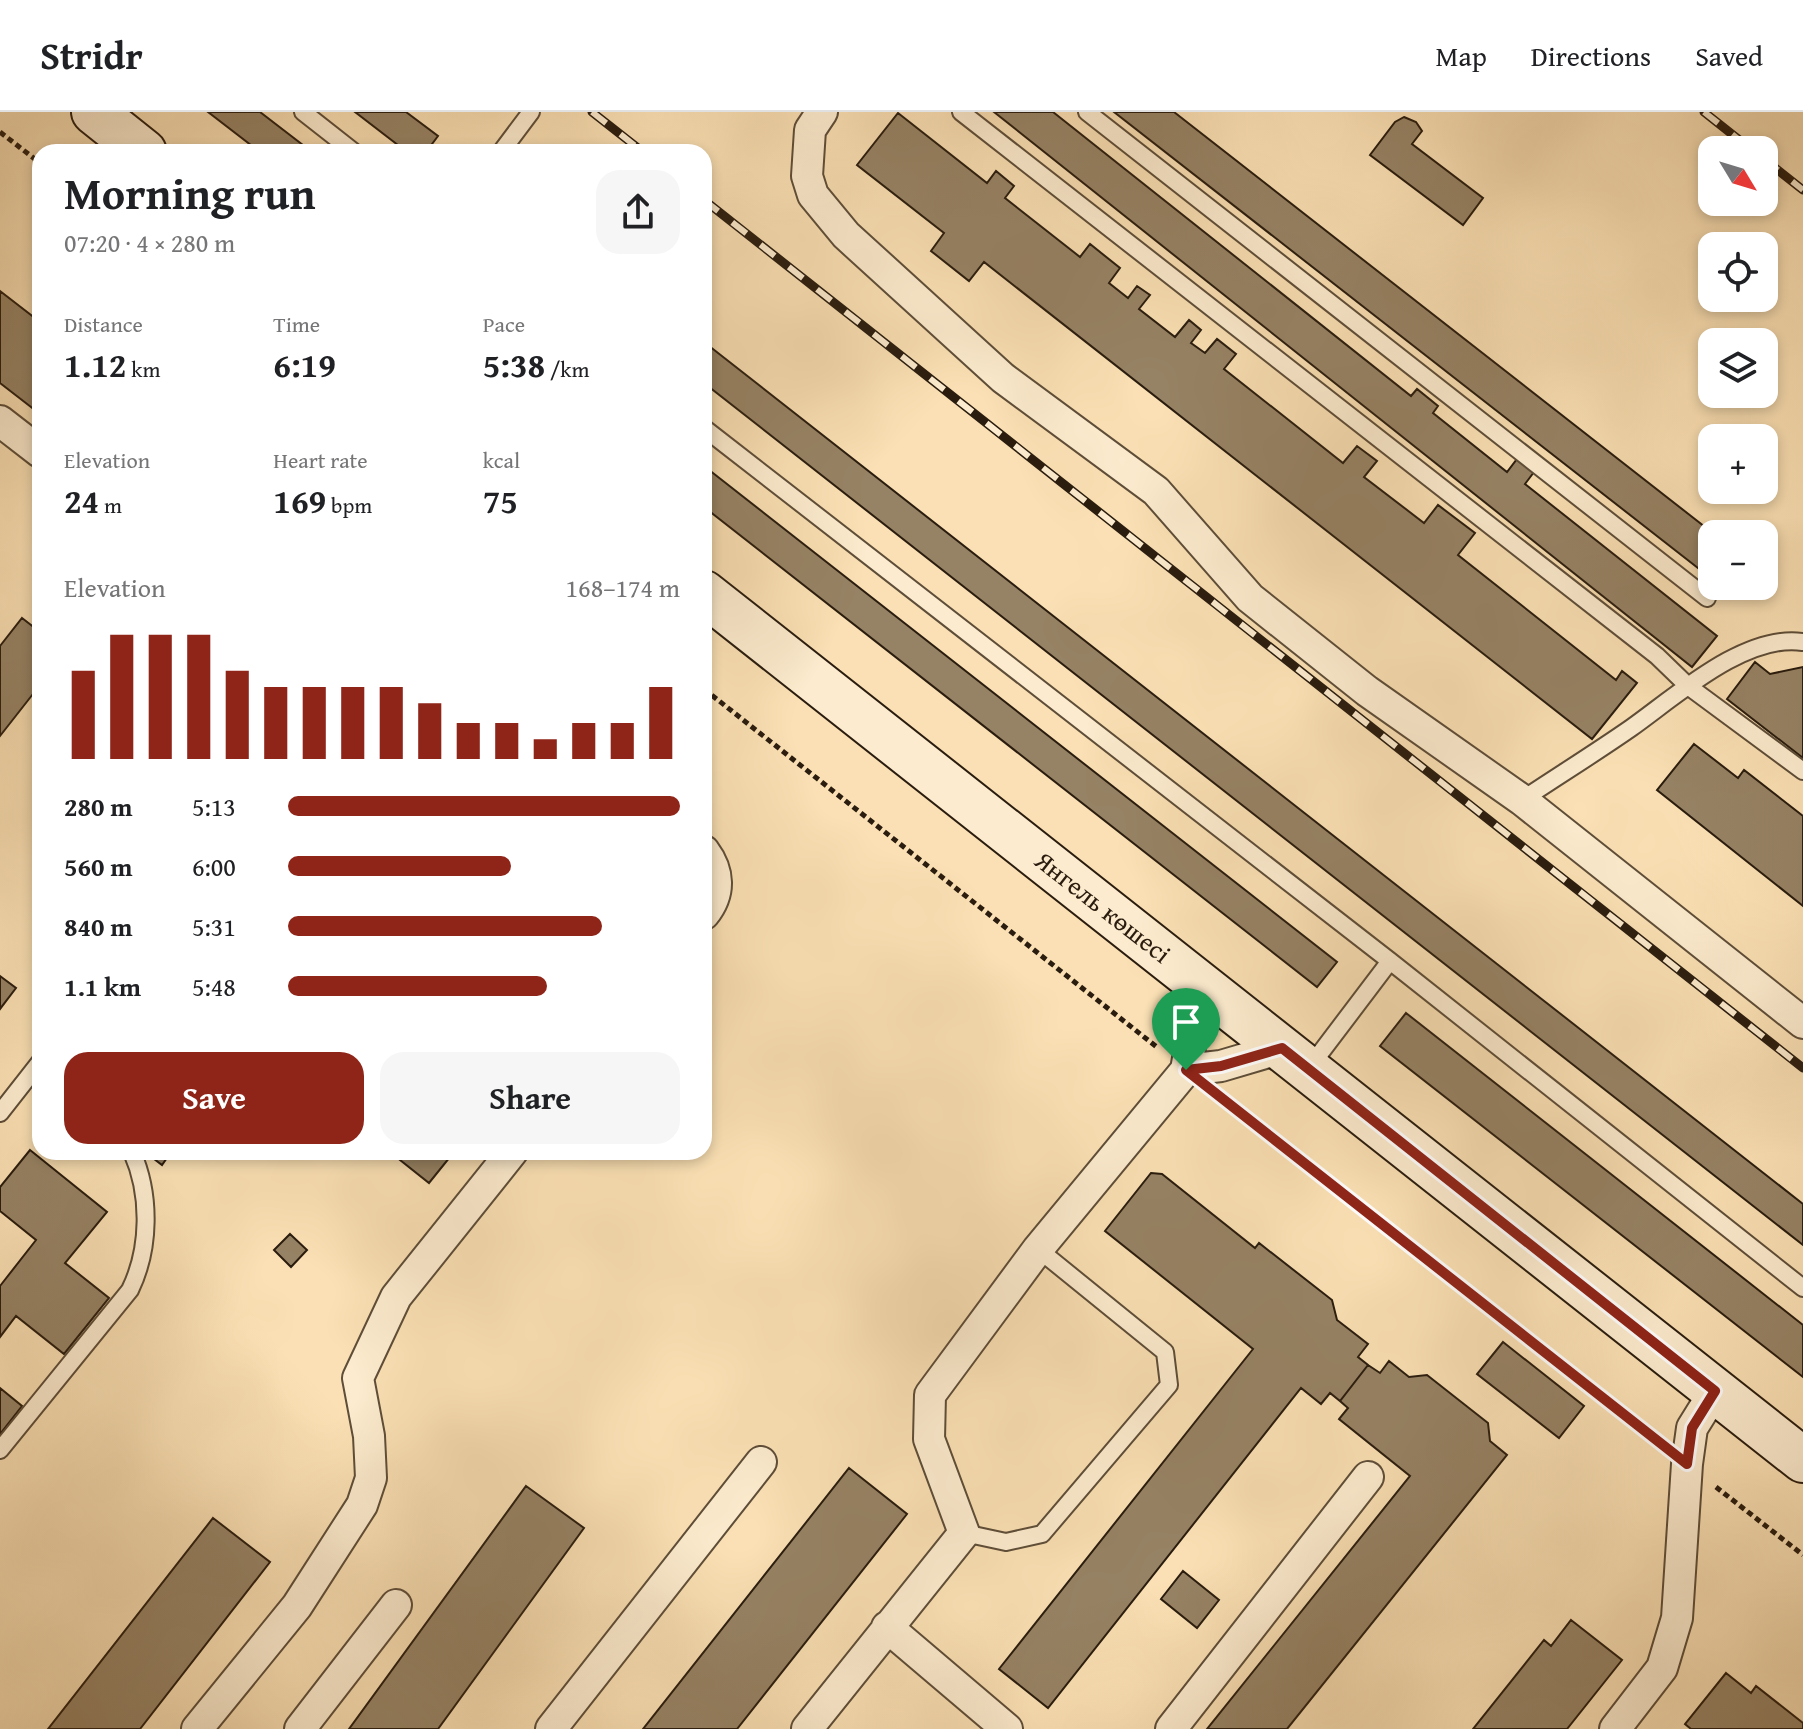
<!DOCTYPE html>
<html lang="en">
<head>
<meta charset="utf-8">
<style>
  body { margin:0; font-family:"Gentium Book Plus",serif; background:#f6f6f6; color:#202124; height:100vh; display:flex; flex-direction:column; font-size:30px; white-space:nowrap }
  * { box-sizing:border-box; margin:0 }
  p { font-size:26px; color:#757577 }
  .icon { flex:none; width:44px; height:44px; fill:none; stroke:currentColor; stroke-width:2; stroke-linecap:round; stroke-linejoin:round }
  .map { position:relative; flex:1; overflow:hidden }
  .sheet { position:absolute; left:32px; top:32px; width:680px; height:1016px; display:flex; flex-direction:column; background:#fff; border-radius:24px; box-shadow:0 4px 12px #0003 }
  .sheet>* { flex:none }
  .needle { width:52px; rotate:128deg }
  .fabs { position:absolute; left:1698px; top:24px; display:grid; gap:16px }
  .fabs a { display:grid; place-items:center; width:80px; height:80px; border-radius:16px; background:#fff; box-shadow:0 4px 12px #0003; font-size:40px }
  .pin { position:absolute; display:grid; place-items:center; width:68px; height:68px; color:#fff; margin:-82px -34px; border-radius:50% 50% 50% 0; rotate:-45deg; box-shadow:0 0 8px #0007 }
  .pin .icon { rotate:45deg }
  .round { display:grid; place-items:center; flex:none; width:84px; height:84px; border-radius:24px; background:#f6f6f6 }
  .summary { display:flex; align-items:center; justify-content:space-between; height:136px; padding:0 32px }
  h1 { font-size:44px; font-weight:700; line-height:60px }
  .figures { display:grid; grid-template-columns:repeat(3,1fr); gap:12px; height:136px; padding:8px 32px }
  .figures div { display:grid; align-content:center }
  .figures b { font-size:34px; font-weight:700 }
  .figures small { font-size:22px; font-weight:400 }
  .figures p { font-size:22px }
  .chart { height:224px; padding:16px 32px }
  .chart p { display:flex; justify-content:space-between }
  .chart svg { width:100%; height:144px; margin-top:8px; stroke:#8f2418; stroke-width:6 }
  .button { display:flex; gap:16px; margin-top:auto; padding:16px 32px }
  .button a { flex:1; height:92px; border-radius:24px; background:#8f2418; color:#fff; font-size:32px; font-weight:700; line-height:92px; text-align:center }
  .button a+a { background:#f6f6f6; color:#202124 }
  ul { padding:0 32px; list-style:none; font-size:26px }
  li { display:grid; grid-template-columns:128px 96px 1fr; align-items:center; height:60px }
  li i { height:20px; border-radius:10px; background:#8f2418 }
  header { display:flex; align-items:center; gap:48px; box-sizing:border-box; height:112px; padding:0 40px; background:#fff; border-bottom:2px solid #e0e0e0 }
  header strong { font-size:38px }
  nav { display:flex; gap:44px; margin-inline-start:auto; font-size:28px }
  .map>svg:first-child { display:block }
  .building { fill:#968264; stroke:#2a1c0e; stroke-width:2 }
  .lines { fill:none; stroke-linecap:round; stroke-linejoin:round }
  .lane-casing { stroke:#5e4d38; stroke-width:20 }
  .street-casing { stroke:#5e4d38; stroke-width:34 }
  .secondary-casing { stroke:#2a1c0e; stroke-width:48 }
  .path { stroke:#2a1c0e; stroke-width:5; stroke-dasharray:6 4; stroke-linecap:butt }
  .lane { stroke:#fcebce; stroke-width:16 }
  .street { stroke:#fcebce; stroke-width:30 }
  .secondary { stroke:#fcebce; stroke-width:44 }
  .rail-casing { stroke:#2a1c0e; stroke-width:9 }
  .rail { stroke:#fcebce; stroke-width:6; stroke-dasharray:18; stroke-linecap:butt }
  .route-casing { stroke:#fff; stroke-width:16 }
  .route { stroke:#8f2418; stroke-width:10 }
  .labels { text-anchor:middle; stroke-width:8; stroke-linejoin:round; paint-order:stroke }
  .street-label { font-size:26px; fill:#2a1c0e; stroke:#fcebce }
</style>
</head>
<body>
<header>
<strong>Stridr</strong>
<nav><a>Map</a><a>Directions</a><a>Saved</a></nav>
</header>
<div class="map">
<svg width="1803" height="1617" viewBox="0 0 1803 1617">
  <rect width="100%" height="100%" fill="#fae0b4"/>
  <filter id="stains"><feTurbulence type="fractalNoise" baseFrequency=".0025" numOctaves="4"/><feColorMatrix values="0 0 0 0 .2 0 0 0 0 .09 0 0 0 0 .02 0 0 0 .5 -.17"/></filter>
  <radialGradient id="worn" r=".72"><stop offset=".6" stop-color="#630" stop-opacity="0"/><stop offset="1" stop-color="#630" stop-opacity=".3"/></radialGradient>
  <path class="building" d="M208,0H260L312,40H260Z
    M355,0H406L438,24L426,40H407Z
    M994,0H1053L1411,284L1417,277L1438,294L1433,301L1507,360L1517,347L1534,360L1525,372L1717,524L1692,555Z
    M1114,0H1174L1714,422H1712V467Z
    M898,1L987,71L996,59L1014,74L1005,86L1080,145L1090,132L1120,156L1109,171L1128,186L1137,174L1150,183L1139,197L1175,225L1189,208L1201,218L1191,231L1205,241L1217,227L1236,242L1224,257L1343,351L1357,334L1377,349L1364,365L1424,411L1438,393L1475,421L1458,443L1616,568L1622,559L1637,571L1592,627L984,150L969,169L931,139L944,121L857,53Z
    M1404,5L1416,10L1422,19L1412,32L1483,86L1463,113L1370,43L1395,10Z
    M0,179L40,210V302L0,271Z
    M704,230L1803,1092V1133L704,271Z
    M704,354L1337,850L1317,875L704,395Z
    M22,506L40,520V573L0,624V534Z
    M1755,550L1770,562L1803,555V646L1727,587Z
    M1694,632L1738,666L1744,658L1803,704V794L1657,678Z
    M0,864L16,876L0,897Z
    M1406,901L1803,1213V1265L1380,934Z
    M30,1038L107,1100L65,1151L109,1186L64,1242L16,1204L0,1225V1174L36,1128L0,1099V1075Z
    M145,1040H171L162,1053Z
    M390,1040H454L429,1071Z
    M1151,1061L1162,1062L1255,1136L1259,1131L1332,1188L1337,1208L1368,1232L1358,1245L1368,1253L1340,1289L1330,1281L1321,1292L1301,1276L1048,1596L999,1557L1253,1237L1105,1119Z
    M290,1122L307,1138L291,1155L274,1138Z
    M1503,1230L1584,1294L1559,1326L1477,1262Z
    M1389,1249L1409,1265L1427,1263L1488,1311L1490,1329L1507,1343L1287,1617H1207L1410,1364L1339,1307L1348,1296L1340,1289L1368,1253L1380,1261Z
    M0,1276L22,1294L0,1322Z
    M849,1356L907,1402L737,1617H643Z
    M526,1374L584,1416L438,1617H349Z
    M213,1406L270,1450L140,1617H48Z
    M1183,1459L1219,1488L1197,1516L1161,1487Z
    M1571,1508L1622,1548L1567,1617H1473L1544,1528L1551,1534Z
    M1726,1561L1751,1581L1756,1574L1803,1611V1617H1691L1685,1612Z"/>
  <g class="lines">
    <defs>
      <path id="lane" d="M303,0L354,40
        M961,0L1657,544L1688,574L1803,659
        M1087,0L1707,486
        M501,40L531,0
        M704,316L1390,849L1803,1176
        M1522,688C1558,664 1595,641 1631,616C1675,585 1745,521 1803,530
        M1309,956L1390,849
        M0,1001L40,950
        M0,1338L130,1178C150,1137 151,1083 132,1040
        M964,1421L1006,1430L1042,1422L1169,1273L1165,1240L1038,1137"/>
      <path id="street" d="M822,0L810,18L807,64L813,83L846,123L1003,266L1156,379L1250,486L1367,579L1522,688L1803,911
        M0,309L40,340
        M704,739C719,759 721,781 704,802
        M1186,958L1221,954L1282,936
        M887,1515L1007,1617
        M197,1617L297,1494L362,1393L371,1366L369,1324L358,1266L396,1185L512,1040
        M300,1617L396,1493
        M551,1617L761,1350
        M807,1617L964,1421L929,1327L930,1283L1038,1137L1186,958L1195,906L1194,867
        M1171,1617L1368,1365
        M1615,1617L1662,1556L1677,1506L1687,1352L1692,1316L1715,1279"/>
      <path id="secondary" d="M94,0L144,40
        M704,481L1803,1348"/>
    </defs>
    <use href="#lane" class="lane-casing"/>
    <use href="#street" class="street-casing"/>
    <use href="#secondary" class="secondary-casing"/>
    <path class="path" d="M0,20L40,51
      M704,577L1158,936
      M1223,986L1658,1329
      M1716,1375L1803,1443"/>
    <use href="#lane" class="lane"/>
    <use href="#street" class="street"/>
    <use href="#secondary" class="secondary"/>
    <defs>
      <path id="rail" d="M592,0L643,40
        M1704,0L1752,38
        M1764,47L1803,78
        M704,88L1803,956"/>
    </defs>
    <use href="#rail" class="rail-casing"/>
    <use href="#rail" class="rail"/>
  </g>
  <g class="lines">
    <defs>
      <path id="route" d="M1282,936L1715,1279L1692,1316L1687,1352L1186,958L1221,954Z"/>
    </defs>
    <use href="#route" class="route-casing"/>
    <use href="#route" class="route"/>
  </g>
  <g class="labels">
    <g class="street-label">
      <text transform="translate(1103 795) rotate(38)" y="9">Янгель көшесі</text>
    </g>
  </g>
  <rect width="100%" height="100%" filter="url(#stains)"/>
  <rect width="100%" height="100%" fill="url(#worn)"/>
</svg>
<div class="fabs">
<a><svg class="needle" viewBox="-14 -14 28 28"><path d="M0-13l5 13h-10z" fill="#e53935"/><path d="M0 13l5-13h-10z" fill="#757577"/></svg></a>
<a><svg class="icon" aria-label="locate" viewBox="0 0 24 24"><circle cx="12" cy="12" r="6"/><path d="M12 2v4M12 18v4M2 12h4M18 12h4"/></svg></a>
<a><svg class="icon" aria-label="layers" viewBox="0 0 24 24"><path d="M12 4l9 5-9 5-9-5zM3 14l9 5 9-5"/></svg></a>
<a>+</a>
<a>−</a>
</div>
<div class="pin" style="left:1186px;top:958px;background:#1e9e55"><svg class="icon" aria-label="arrive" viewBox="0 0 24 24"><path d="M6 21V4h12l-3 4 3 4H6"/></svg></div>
<section class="sheet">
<div class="summary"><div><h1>Morning run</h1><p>07:20 · 4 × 280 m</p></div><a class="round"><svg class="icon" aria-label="share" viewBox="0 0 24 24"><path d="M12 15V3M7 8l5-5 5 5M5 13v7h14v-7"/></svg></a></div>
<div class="figures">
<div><p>Distance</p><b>1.12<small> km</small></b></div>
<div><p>Time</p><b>6:19</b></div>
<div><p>Pace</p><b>5:38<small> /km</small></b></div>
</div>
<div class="figures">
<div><p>Elevation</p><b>24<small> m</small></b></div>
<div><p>Heart rate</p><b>169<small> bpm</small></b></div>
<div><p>kcal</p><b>75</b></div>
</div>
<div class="chart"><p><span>Elevation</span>168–174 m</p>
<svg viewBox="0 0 160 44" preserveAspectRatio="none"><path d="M5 44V17M15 44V6M25 44V6M35 44V6M45 44V17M55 44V22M65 44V22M75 44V22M85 44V22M95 44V27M105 44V33M115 44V33M125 44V38M135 44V33M145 44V33M155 44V22"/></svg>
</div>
<ul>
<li><b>280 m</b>5:13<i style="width:100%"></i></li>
<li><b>560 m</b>6:00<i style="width:57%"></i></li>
<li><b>840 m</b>5:31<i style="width:80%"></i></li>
<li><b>1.1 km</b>5:48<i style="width:66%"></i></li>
</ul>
<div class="button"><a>Save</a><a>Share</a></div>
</section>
</div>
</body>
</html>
